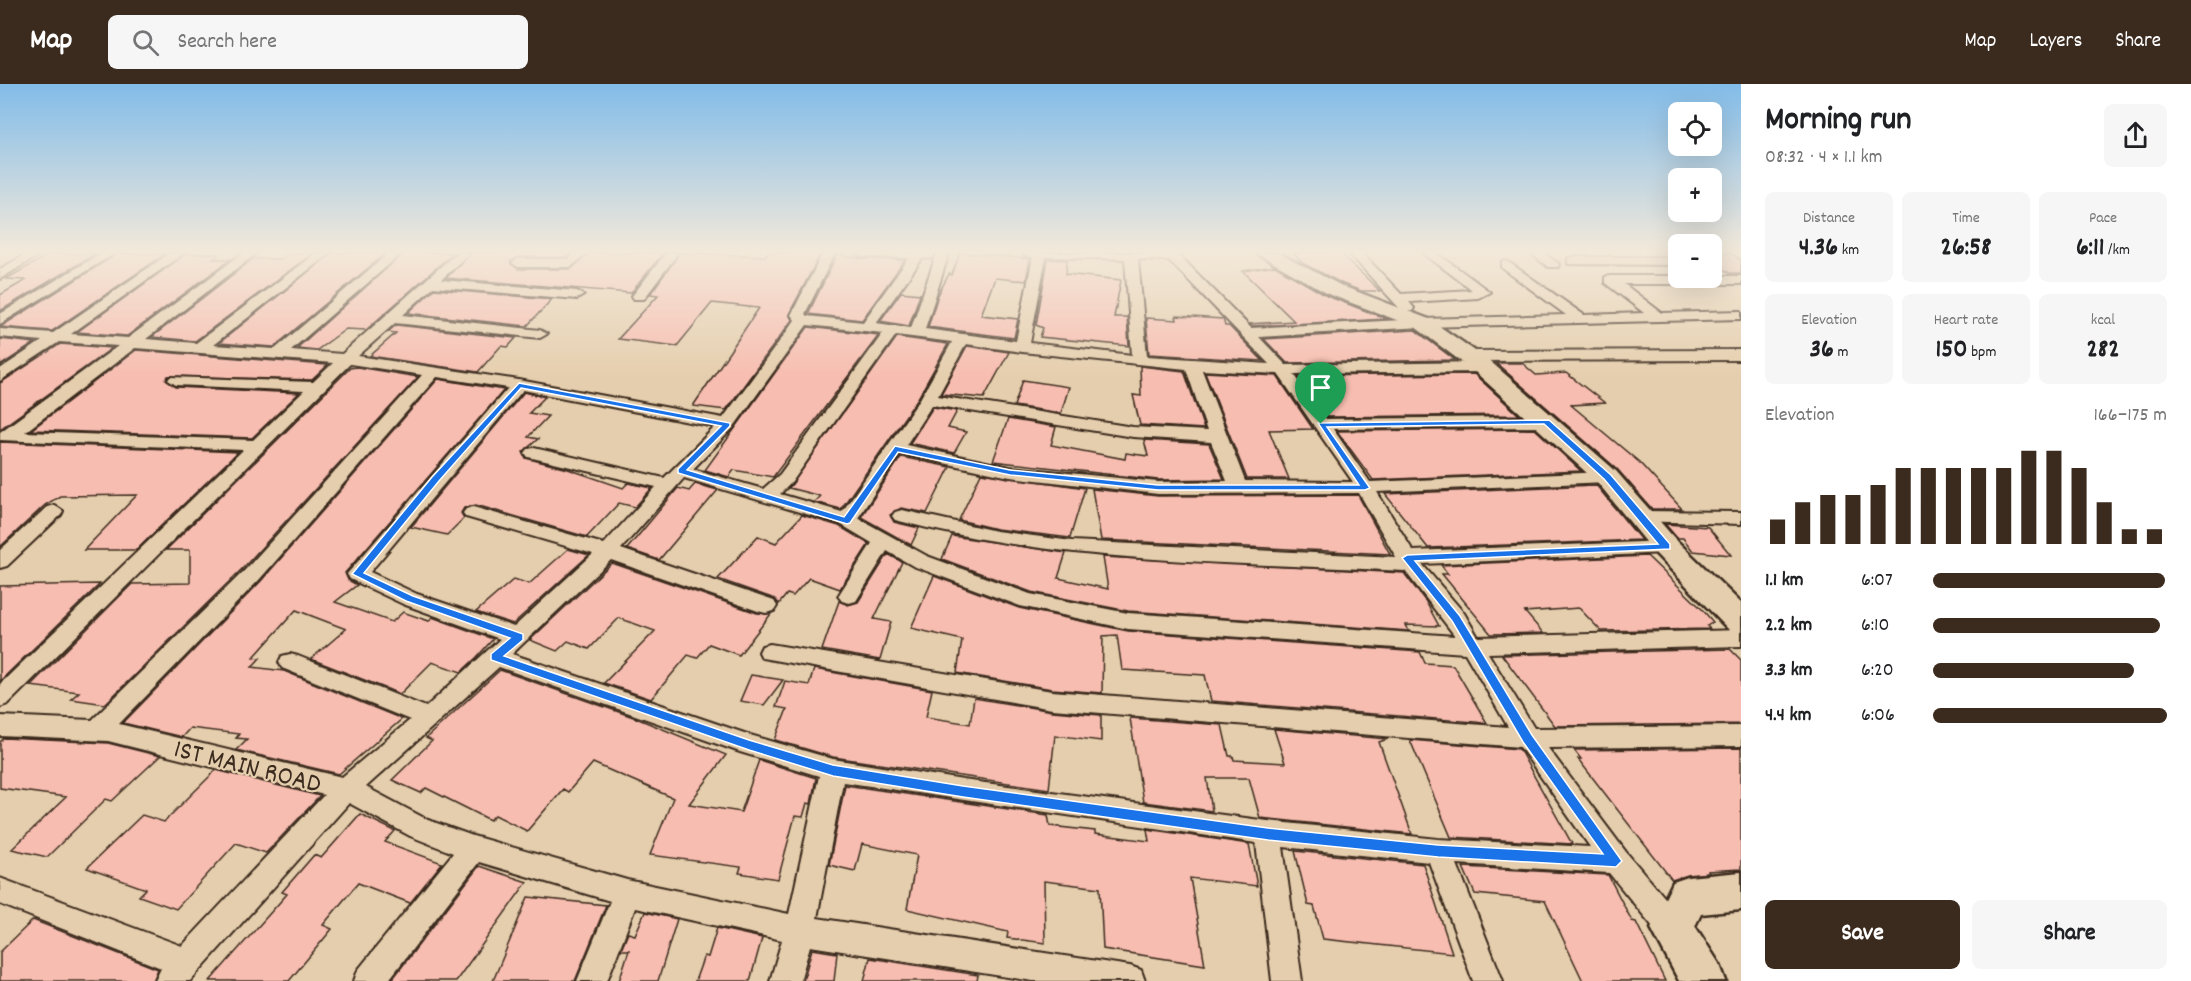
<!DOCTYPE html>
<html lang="en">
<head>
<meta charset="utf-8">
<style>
  body { margin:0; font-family:Dekko,sans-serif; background:#f6f6f6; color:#202124; height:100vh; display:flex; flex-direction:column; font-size:22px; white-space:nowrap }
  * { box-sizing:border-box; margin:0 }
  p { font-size:20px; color:#757577 }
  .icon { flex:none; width:33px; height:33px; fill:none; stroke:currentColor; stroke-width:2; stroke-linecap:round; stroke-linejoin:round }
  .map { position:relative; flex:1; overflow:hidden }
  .details { display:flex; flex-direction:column; background:#fff; width:450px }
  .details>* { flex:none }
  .controls { position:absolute; left:1668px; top:18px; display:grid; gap:12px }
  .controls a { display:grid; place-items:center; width:54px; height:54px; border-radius:9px; background:#fff; box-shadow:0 6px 24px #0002; font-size:30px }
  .pin { position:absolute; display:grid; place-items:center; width:51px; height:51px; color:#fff; margin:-62px -26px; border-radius:50% 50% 50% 0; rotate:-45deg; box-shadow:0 0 6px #0007 }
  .pin .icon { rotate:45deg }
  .round { display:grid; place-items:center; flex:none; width:63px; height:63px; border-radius:9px; background:#f6f6f6 }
  .head { display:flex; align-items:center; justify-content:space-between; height:102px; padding:0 24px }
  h1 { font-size:33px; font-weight:700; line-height:45px }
  .metrics { display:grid; grid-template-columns:repeat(3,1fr); gap:9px; height:102px; padding:6px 24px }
  .metrics div { display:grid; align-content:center; border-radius:9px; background:#f6f6f6; text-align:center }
  .metrics b { font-size:26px; font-weight:700 }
  .metrics small { font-size:16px; font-weight:400 }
  .metrics p { font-size:16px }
  .chart { height:168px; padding:12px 24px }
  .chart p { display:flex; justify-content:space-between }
  .chart svg { width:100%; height:108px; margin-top:6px; stroke:#3b2a1e; stroke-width:6 }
  .button { display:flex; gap:12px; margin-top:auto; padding:12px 24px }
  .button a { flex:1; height:69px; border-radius:9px; background:#3b2a1e; color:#fff; font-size:24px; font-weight:700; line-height:69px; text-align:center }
  .button a+a { background:#f6f6f6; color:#202124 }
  ul { padding:0 24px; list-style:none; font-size:20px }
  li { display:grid; grid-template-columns:96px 72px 1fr; align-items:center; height:45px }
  li i { height:15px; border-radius:8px; background:#3b2a1e }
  header { display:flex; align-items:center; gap:36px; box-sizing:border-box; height:84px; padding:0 30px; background:#3b2a1e; color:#fff }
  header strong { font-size:28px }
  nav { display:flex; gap:33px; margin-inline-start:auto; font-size:21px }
  .search { width:420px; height:54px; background:#f6f6f6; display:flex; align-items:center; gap:15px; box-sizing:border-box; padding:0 21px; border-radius:9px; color:#757577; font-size:22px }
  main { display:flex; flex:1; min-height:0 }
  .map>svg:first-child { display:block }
  .building { fill:#f7bdb0; stroke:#3b2a1e; stroke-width:1.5 }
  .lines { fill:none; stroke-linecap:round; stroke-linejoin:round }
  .minor-casing { stroke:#3b2a1e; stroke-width:4 }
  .secondary-casing { stroke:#3b2a1e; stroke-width:5 }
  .minor { fill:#e5cead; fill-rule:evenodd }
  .secondary { fill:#e5cead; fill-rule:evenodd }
  .route { fill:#1a73e8; stroke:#fff; stroke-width:1.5; fill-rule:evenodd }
  .labels { text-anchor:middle; stroke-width:4.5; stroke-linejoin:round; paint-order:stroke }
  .near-street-label { font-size:27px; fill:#3b2a1e; stroke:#e5cead }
</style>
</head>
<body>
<header>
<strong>Map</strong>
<div class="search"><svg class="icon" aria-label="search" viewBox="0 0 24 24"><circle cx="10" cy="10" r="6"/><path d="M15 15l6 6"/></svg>Search here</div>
<nav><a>Map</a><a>Layers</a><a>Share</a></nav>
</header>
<main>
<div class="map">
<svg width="1741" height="897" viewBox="0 0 1741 897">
  <rect width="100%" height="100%" fill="#e5cead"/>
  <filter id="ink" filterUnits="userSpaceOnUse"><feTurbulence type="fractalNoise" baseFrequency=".0167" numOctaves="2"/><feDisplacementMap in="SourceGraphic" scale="12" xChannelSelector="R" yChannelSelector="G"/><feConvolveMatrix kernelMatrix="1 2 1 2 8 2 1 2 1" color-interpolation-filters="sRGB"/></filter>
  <g filter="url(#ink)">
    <path class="building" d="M289,169H313L195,257L152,253L253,175H281Z
      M332,169H386L274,263L219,259Z
      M404,169H453L366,246L346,245L317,266L297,264Z
      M471,169H571L567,173H518L510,178L518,185H571L589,169H663L631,209L446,194Z
      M680,169L765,172L767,169H821L789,230L792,236L726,326L693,322L759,224L712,219L677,262L618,255L658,211L650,210Z
      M960,169L1030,175L1026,197L995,194L981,231L1018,235L1014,254L928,243L938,211L949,190L952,191Z
      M1294,169H1340L1380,207H1361L1343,200L1302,179Z
      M1712,169H1730L1741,176V189H1729L1712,178Z
      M50,170H95L0,227V211L26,196L6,195Z
      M117,170H165L52,247L0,243Z
      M186,170H219L213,175H231L127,252L77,248Z
      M837,171L862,175L905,176L862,236L808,230Z
      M1048,175L1067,176L1066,190L1121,196L1114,233H1127L1129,262L1040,253L1043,244L1036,241Z
      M1275,182L1327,212L1387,235L1252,242L1250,240L1294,237L1243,187Z
      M434,205L552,215L527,242L408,229Z
      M901,208L920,210L909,242L880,237Z
      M1176,232L1223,235L1225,242H1229L1263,277L1149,270L1146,234L1177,236Z
      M396,241L516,254L508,263L501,262L478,288L370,272L396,249L388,248Z
      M808,243L879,251L773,393L734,386L729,393L705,386Z
      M1415,246L1455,276L1287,279L1264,255Z
      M897,253L948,260L918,314L841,425L814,418L820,412L789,404Z
      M0,255L35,259L0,282Z
      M60,260L112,264L0,345V299Z
      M967,262L1009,268L984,314L941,310Z
      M136,266L327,281H328L312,296L168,292L166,296L176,303L299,309L252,354L31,346Z
      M1496,279H1522L1536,291L1566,289L1605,319L1571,321L1639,378L1682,425H1652L1617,385Z
      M1140,282L1184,287L1204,345L1140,341L1133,311L1141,312Z
      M357,283L418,293L243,484L105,620L71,615L79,608L30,602L132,500L190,499V466H166L350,284Z
      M1205,288L1277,292L1313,345L1269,346L1289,395H1247Z
      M1474,290L1519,331L1327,333L1298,292Z
      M438,295L504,306L345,489L348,496L357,501L335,518L392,538L403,528L429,537L432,533L493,555L477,573L461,588L432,578L400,610L311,575L346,545L296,526L254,573L260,574L252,583L284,587L402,635L339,690L236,666L247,655L236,654L239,650L190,644L182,653L123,639L261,497Z
      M1023,296L1069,303L1061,329L1014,322Z
      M524,308L545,313L529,329L548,332L528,353L538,355L523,368L526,374L568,385L623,404L628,399L652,404L635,423L619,419L587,453L476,421L464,424L461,429L464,434L447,451L411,443Z
      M933,323L957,327L948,344L966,348L954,369L910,359Z
      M1008,335L1056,343L1051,361L1125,375L1126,369L1148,372L1144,356L1209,360L1224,395L1158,396L993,377Z
      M1535,345L1581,387L1373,396L1337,347Z
      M0,358L238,368L136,466H84L137,411L60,412L45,421L0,463Z
      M901,373L950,383L927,429L901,424L890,431L894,438L919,444L911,461L861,433Z
      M981,389L1085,404L1070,454L996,445L959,436Z
      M695,400L718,406L659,476L627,465L678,404L689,407Z
      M1596,401L1641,456L1428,464L1385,410Z
      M1092,405L1158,412L1358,411L1390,470L1101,456Z
      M802,431L839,442L869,460L840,505L809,494L793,512L787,510L779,520L775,515L718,495L758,452L776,459Z
      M1665,440L1708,443L1731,471L1693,467L1683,454H1677Z
      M952,452L1066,469L1058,494L1108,505L1103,473L1404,489L1426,518L1439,542L1406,541L1409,547L1128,527L1031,508L942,475Z
      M568,465L589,471L513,540L476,528L514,495L529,500Z
      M888,470L902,478L874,535L891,538L880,576L822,566L839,517L848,521L858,518Z
      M1647,472L1701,524L1713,538L1707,542L1710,545L1601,547L1579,524L1525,528L1543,549L1491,550L1442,490H1448L1441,481Z
      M612,479L757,529L771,530L739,571L709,560L697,574L688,571L651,615L604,599L655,547L619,534L589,565L568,557L557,567L530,556Z
      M934,492L1019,524L1128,547L1420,568L1425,579L1453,581L1487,639L1211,617L1205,591L1122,586L1117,551L1103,552L1102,609L1052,605L957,589L962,556L911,544Z
      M100,500L0,597V502Z
      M1730,565L1741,576V640L1555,642L1502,571Z
      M814,585L932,606L926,633L970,640L974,614L1052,627L1101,631V657L1055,651L1049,705L833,673L775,656L787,625L776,623L785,597L809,601Z
      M500,586L636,634L726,671L689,720L741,728L759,676L816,694L811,720L807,719L803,733L795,732L778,795L739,789L741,783L650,771L673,714L593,679L568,708L563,705L527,747L495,731L490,736L426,704L421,709L392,696L432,657L426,654Z
      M751,591L783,596L764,621L740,617Z
      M1130,634L1222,641L1229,672H1233L1234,676L1285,679L1274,645L1388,655L1379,658L1412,750L1260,734L1249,694H1207L1212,727L1143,718Z
      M4,654L108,659L160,672L112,717L106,715L47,773L12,765L66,713L0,704V658Z
      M1410,656L1519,665L1572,760L1451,753Z
      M1741,664V785L1708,787L1709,789L1688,791L1672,796L1578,675H1581L1574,666Z
      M216,686L320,712L266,769L236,759L176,825L139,812L146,805L87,784L142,731L164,738Z
      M845,701L1048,731L1050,742L1095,747V750L1149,757L1147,745L1249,760L1257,802L1190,794L1205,881L1103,865L1100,804L1044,797L1045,859L1007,854L1008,848L907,825L917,771L862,760L855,787L829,781Z
      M360,730L395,747L385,758L442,779L410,819L358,799L323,841L332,845L289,897H210L287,810L282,808L314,771L321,774Z
      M1295,767L1423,780L1452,869L1323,855L1314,822L1308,821Z
      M479,782L527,798L456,897H391Z
      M1463,783L1608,791L1632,837L1636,838L1665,897H1583L1545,817L1475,810Z
      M528,813L606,821L575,897H493Z
      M645,828L677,835L658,897H619L629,866H621L628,849L635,851Z
      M33,836L158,885L153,897H0V868Z
      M717,844L762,854L750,897H695L704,872L708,873Z
      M812,865L837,869L834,897H803Z
      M870,874L978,891L977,897H864Z"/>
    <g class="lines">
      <defs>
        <path id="minor" d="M28,169H42L0,195V185Z
          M101,169H115L0,240V230Z
          M170,169H184L71,250L128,254L243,169H257L146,255L196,259L316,169H330L213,261L275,265L389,169H402L291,266L342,270L456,169H469L441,196L577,207L584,211L577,215L433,203L403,231L540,246L547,250L540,254L395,239L358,272L519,296L723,334L795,236L791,231L823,169H835L805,230L807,232L863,238L909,174L862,173L856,169H934L933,174L922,175L876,239L911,244L937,169H949L925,245L1016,257L1033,173L1025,172L1023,169H1177L1251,244L1422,235L1566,231L1502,184V178L1507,177L1584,231L1644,229L1605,199V193L1610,192H1741V200H1624L1662,229L1741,227V235L1422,243L1259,253L1286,281L1483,278L1491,283L1483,288L1294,290L1326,335L1546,333L1554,338L1546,343L1333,345L1370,398L1607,388L1616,393L1607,398L1377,408L1413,467L1666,457L1673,458L1676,463L1673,468L1666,469L1422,480L1464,529L1478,553L1741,546V562L1488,569L1534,644L1741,642V662L1548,664L1626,768L1682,834L1687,844L1682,854L1672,858L1662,854L1609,789L1457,780L1503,897H1473L1429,778L1283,763L1302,897H1272L1256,759L843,698L817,834L1130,882L1141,886L1145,897H1033L810,862L800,897H770L782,856L635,824L607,897H577L610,817L479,778L388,897H354L358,886L453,769L410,752L349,719L190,897H155L161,884L0,820V794L182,862L324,711L108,657L0,652V632L92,636L245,486L422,291L350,280L8,620L0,623V600L243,366L0,356V348L118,262L59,258L0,297V285L42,257L0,253V245L53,249ZM1046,173L1125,175L1132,271L1030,259ZM1138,175L1169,176L1269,280L1147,272ZM807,241L883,249L780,390L763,405L693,385L733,344ZM896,251L952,258L920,315L842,428L780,410L792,398ZM966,260L1022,268L1186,285L1207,347L1133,343L938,312ZM135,264L333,279L313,298L170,293L168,296L176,301L304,307L253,356L25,348ZM1202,286L1278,290L1353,398L1245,397ZM437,293L508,304L347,490L350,495L403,520L500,555L426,623L298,572L290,570L282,572L279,578L282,584L410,636L342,693L119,640L259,496ZM523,306L715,343L664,394L534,364L528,365L525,369L528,373L656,403L604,460L473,423L466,425L463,429L466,433L593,470L514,543L417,510L370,488ZM932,321L1133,353L1211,358L1227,397L1158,398L1010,383L906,361ZM900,370L1010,393L1158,410L1359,409L1396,473L1072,457L996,447L902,426L895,428L892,432L895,436C1061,480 1235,478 1405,487L1455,552L1128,529L1030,510L927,472L858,434ZM684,394L840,440L872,459L838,512L842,517L849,519L856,517L887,467L913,482L1020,522L1128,545L1465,569L1508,643L1052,607L770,560L762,562L759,568L762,574L1052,625L1520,663L1590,763L1438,755L1268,737L963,696L833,675L750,651L512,570L611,476L758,527L766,529L774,527L777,522L774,517L621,465ZM499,583L740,668L819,692L789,830L627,796L473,752L428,736L366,703Z
          M574,169H587L571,183H518L512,179L518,175H568Z
          M666,169H678L644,215H634L632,212Z
          M1349,169H1362L1401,210L1472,206L1423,169H1437L1490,208L1478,214L1409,218L1414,224L1412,227H1402Z
          M1530,169H1544L1559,180L1558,183H1548Z
          M1573,173H1678V181L1568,180V174Z
          M1741,266V276L1469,277L1461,272L1469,267Z
          M54,421L63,427L61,431L7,482L0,484V466L47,423Z
          M1641,427L1741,428V440L1634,437L1631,433L1634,429Z"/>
        <path id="secondary" d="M1256,169H1278L1342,202L1429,235L1491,278L1616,387L1676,456L1741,519V550L1730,547L1656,470L1598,399L1475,288L1415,243L1328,210Z
          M1741,788V826L1701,830L1695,842L1720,881L1726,897H1679L1651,844L1673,798L1688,793Z"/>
      </defs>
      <use href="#minor" class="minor-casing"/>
      <use href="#secondary" class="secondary-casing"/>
      <use href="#minor" class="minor"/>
      <use href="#secondary" class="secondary"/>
    </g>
  </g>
  <linearGradient id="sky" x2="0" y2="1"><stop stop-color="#82bce9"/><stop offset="0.57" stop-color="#f3e9da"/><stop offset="1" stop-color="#f3e9da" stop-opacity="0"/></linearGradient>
  <rect width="1741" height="294" fill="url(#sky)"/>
  <path class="route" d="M519,299L730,339V342L687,386L844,433L895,362L1010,386L1158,401H1359L1318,339L1549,336L1611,391L1670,460V465L1415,477L1460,532L1532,651L1622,777L1616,783L1438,773L1268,756L963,713L833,692L749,666L491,576V570L510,554L406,517L352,490L432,393ZM521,304L721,342L678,385V389L847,440L850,439L898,368L1010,391L1158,406H1365L1370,404L1327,343L1544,340L1604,395L1658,460L1407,471L1402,474L1452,537L1523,658L1603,770L1438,761L1268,744L963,702L833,681L749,656L504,572L523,556V550L413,512L364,489L439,397Z"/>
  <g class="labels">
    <g class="near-street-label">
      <text transform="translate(248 681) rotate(14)" y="9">1ST MAIN ROAD</text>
    </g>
  </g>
</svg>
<div class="controls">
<a><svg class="icon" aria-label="locate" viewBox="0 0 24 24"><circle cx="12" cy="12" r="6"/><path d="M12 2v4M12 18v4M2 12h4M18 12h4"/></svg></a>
<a>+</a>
<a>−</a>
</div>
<div class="pin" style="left:1321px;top:340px;background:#1e9e55"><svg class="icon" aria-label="arrive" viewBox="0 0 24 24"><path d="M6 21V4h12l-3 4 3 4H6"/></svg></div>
</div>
<section class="details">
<div class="head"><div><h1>Morning run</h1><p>08:32 · 4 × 1.1 km</p></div><a class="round"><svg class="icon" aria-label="share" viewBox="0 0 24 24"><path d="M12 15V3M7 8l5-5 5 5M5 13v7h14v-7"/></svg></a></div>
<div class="metrics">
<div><p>Distance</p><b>4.36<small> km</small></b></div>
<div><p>Time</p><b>26:58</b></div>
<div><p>Pace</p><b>6:11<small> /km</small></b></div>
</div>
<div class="metrics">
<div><p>Elevation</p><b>36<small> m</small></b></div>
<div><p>Heart rate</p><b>150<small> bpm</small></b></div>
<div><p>kcal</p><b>282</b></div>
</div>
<div class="chart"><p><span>Elevation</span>166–175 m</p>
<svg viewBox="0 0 160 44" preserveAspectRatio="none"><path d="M5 44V34M15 44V27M25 44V24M35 44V24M45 44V20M55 44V13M65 44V13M75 44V13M85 44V13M95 44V13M105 44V6M115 44V6M125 44V13M135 44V27M145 44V38M155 44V38"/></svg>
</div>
<ul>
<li><b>1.1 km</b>6:07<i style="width:99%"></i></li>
<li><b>2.2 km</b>6:10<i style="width:97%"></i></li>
<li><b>3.3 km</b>6:20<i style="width:86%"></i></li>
<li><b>4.4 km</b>6:06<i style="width:100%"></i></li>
</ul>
<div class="button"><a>Save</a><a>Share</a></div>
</section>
</main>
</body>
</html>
